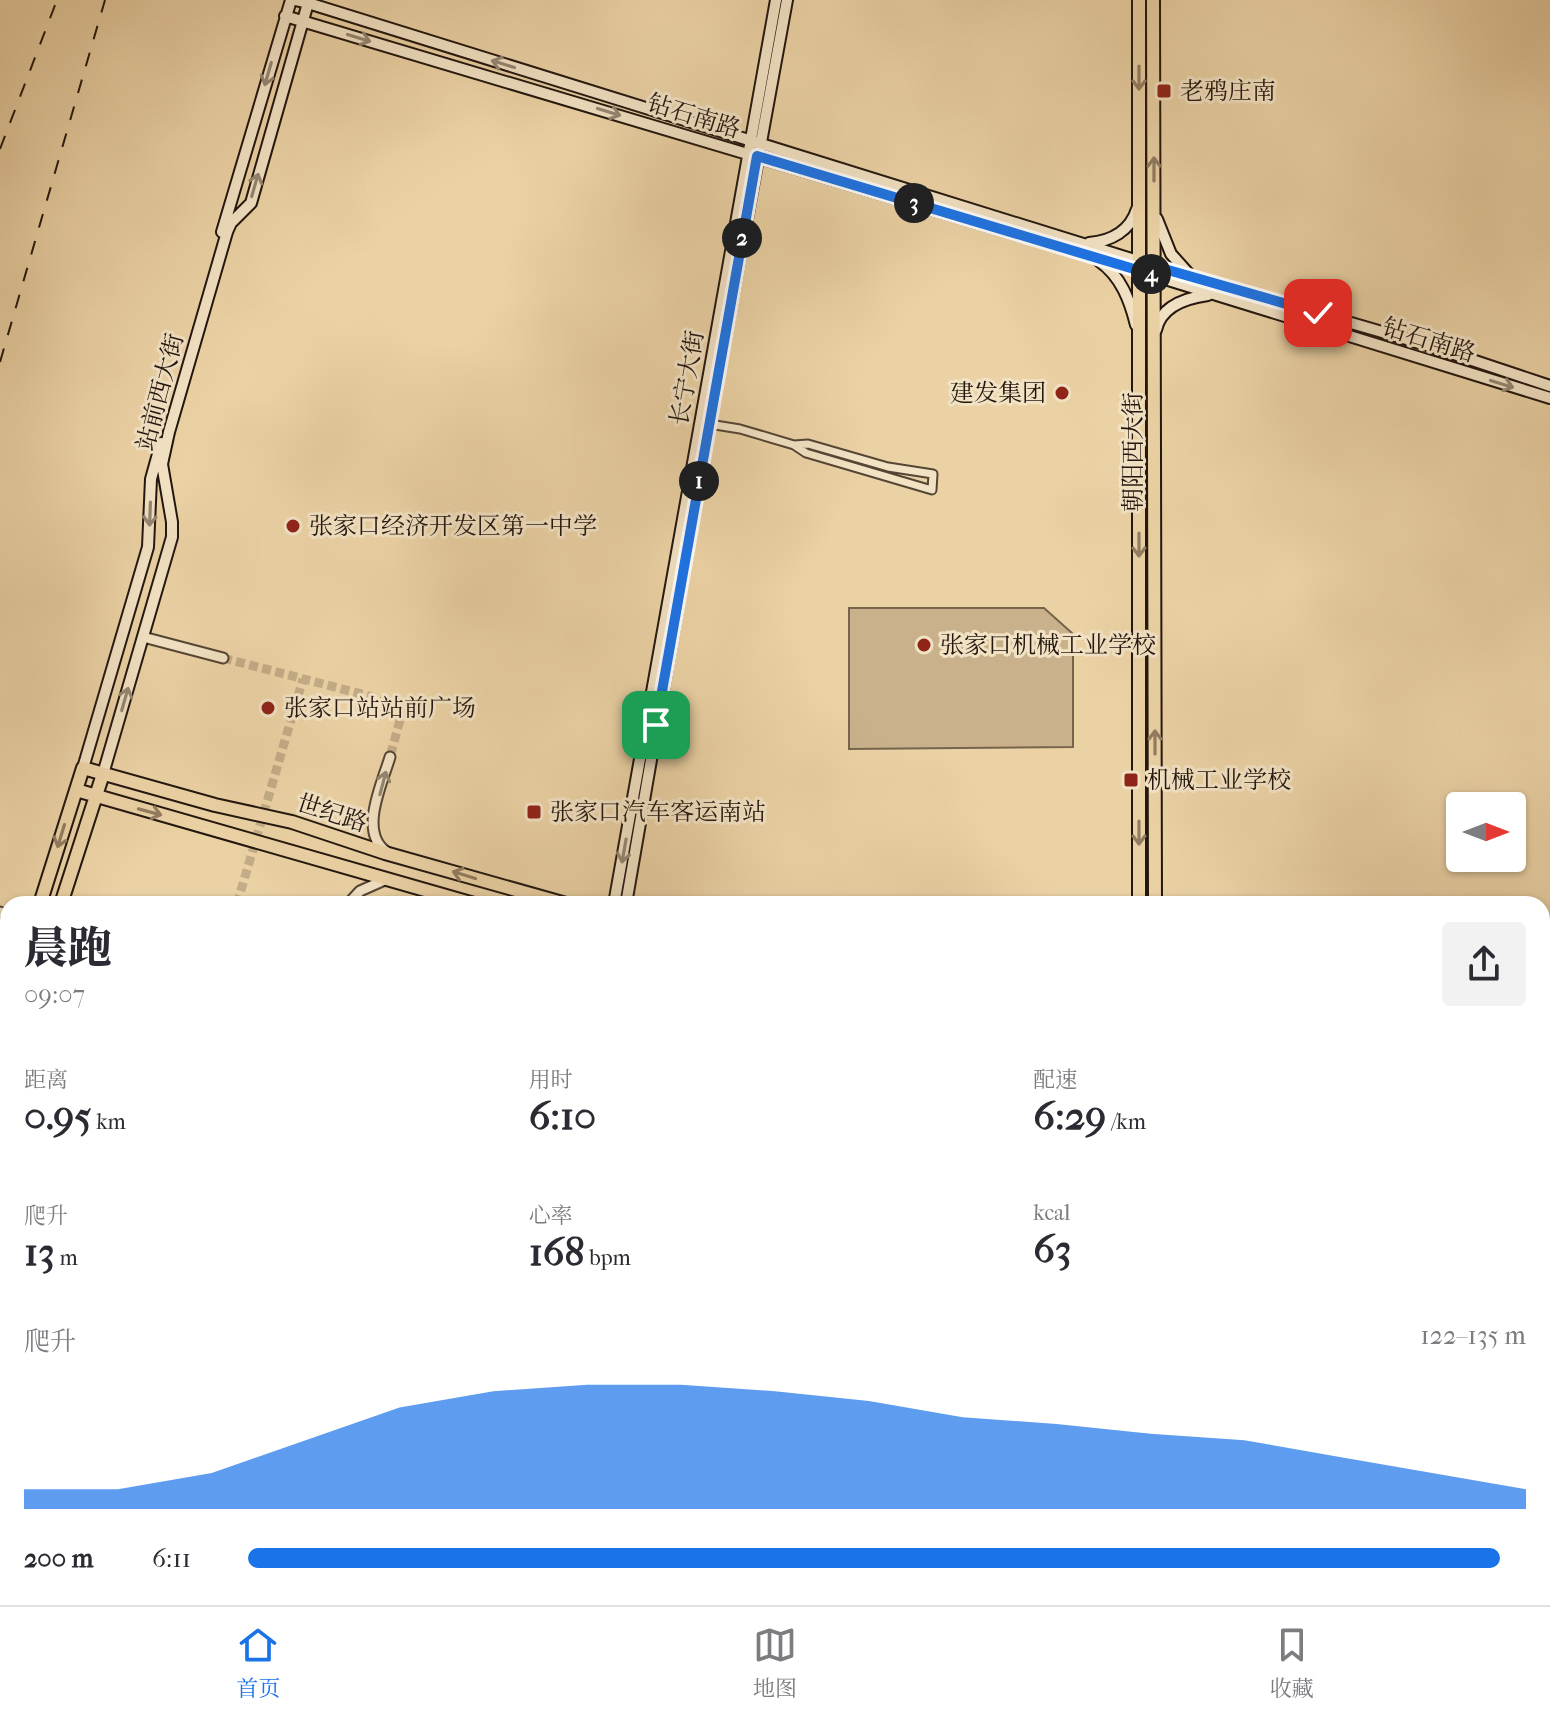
<!DOCTYPE html>
<html lang="zh">
<head>
<meta charset="utf-8">
<style>
  body { margin:0; font-family:"IM FELL French Canon","Noto Serif SC",serif; background:#f2f2f3; color:#2b2b33; height:100vh; display:flex; flex-direction:column; font-size:30px; white-space:nowrap }
  * { box-sizing:border-box; margin:0 }
  p { font-size:26px; color:#7c7c81 }
  .icon { flex:none; width:44px; height:44px; fill:none; stroke:currentColor; stroke-width:2; stroke-linecap:round; stroke-linejoin:round }
  .map { position:relative; flex:1; overflow:hidden }
  .side { position:absolute; left:0px; top:896px; width:1550px; height:710px; display:flex; flex-direction:column; background:#fff; border-radius:24px 24px 0 0; box-shadow:0 2px 6px #0004 }
  .side>* { flex:none }
  .needle { width:52px; rotate:90deg }
  .buttons { position:absolute; left:1446px; top:792px; display:grid; gap:16px }
  .buttons a { display:grid; place-items:center; width:80px; height:80px; border-radius:8px; background:#fff; box-shadow:0 2px 6px #0004; font-size:40px }
  .pin { position:absolute; display:grid; place-items:center; width:68px; height:68px; color:#fff; margin:-34px; border-radius:16px; box-shadow:0 4px 12px #0006 }
  .km { position:absolute; width:40px; height:40px; margin:-20px; border-radius:50%; background:#222; color:#fff; font-size:22px; line-height:40px; text-align:center }
  .round { display:grid; place-items:center; flex:none; width:84px; height:84px; border-radius:8px; background:#f2f2f3 }
  .overview { display:flex; align-items:center; justify-content:space-between; height:136px; padding:0 24px }
  h1 { font-size:44px; font-weight:800; line-height:60px }
  .stats { display:grid; grid-template-columns:repeat(3,1fr); gap:12px; height:136px; padding:8px 24px }
  .stats div { display:grid; align-content:center }
  .stats b { font-size:40px; font-weight:800 }
  .stats small { font-size:22px; font-weight:400 }
  .stats p { font-size:22px }
  .chart { height:224px; padding:16px 24px }
  .chart p { display:flex; justify-content:space-between }
  .chart svg { width:100%; height:144px; margin-top:8px; fill:#1a73e8; opacity:.7 }
  ul { padding:0 24px; list-style:none; font-size:26px }
  li { display:grid; grid-template-columns:128px 96px 1fr; align-items:center; height:60px }
  li i { height:20px; border-radius:10px; background:#1a73e8 }
  .menu { display:flex; justify-content:space-around; align-items:center; height:112px; border-top:2px solid #e1e1e2; background:#fff; font-size:22px; color:#7c7c81 }
  .menu a { display:grid; justify-items:center; gap:4px }
  .menu .selected { color:#1a73e8 }
  .map>svg:first-child { display:block }
  .green { fill:#c9b28b; stroke:#76644c; stroke-width:2 }
  .lines { fill:none; stroke-linecap:round; stroke-linejoin:round }
  .tertiary-tunnel { stroke:#c3ac87; stroke-width:9; stroke-dasharray:9 4.5; stroke-linecap:butt }
  .minor-casing { stroke:#544534; stroke-width:11 }
  .tertiary-casing { stroke:#544534; stroke-width:13 }
  .secondary-casing { stroke:#22160e; stroke-width:14 }
  .primary-casing { stroke:#22160e; stroke-width:16 }
  .minor { stroke:#f2e2c4; stroke-width:7 }
  .tertiary { stroke:#f2e2c4; stroke-width:9 }
  .secondary { stroke:#f2e2c4; stroke-width:10 }
  .primary { stroke:#ebd2a5; stroke-width:12 }
  .rail { stroke:#22160e; stroke-width:2; stroke-dasharray:14 14; stroke-linecap:butt }
  .oneway { stroke:#948672 }
  .oneway2 { stroke:#917d61 }
  .route-casing { stroke:#fff; stroke-width:16 }
  .route { stroke:#1a73e8; stroke-width:10 }
  .poi-dot { fill:#8f2418; stroke:#f2e2c4; stroke-width:3 }
  .labels { text-anchor:middle; stroke-width:6; stroke-linejoin:round; paint-order:stroke }
  .poi-label { font-size:24px; fill:#22160e; stroke:#f2e2c4; text-anchor:start }
  .street-label { font-size:24px; fill:#22160e; stroke:#f2e2c4 }
</style>
</head>
<body>
<div class="map">
<svg width="1550" height="1605" viewBox="0 0 1550 1605">
  <rect width="100%" height="100%" fill="#ebd2a5"/>
  <filter id="stains"><feTurbulence type="fractalNoise" baseFrequency=".0025" numOctaves="4"/><feColorMatrix values="0 0 0 0 .2 0 0 0 0 .09 0 0 0 0 .02 0 0 0 .5 -.17"/></filter>
  <radialGradient id="worn" r=".72"><stop offset=".6" stop-color="#630" stop-opacity="0"/><stop offset="1" stop-color="#630" stop-opacity=".3"/></radialGradient>
  <path class="green" d="M849,608H1044L1073,634V747L849,749Z"/>
  <g class="lines">
    <path class="tertiary-tunnel" d="M223,658L404,705L390,757
      M237,904L303,679"/>
    <defs>
      <path id="minor" d="M709,424L740,429L794,445L808,444L888,467L933,474L932,490L806,453L794,445"/>
      <path id="tertiary" d="M143,637L223,658
        M387,852C358,833 382,784 390,757
        M348,904L360,891L387,879
        M0,912L8,915
        M0,1225L8,1228
        M1542,1237H1550
        M1542,1497H1550
        M1396,1598V1605"/>
      <path id="secondary" d="M308,3L1154,266L1427,345L1550,386
        M285,16L1139,271L1550,398
        M1157,219L1171,254L1188,273
        M222,232L291,0
        M1089,243C1111,241 1130,231 1137,209
        M1099,261C1121,276 1130,301 1136,325
        M1156,330C1161,306 1186,298 1208,295
        M83,768L148,547L151,479L161,443
        M103,774L172,537V522L162,464L169,432L227,232L231,223L251,203L308,3L295,0
        M614,904L776,0
        M626,904L706,443L787,0
        M517,1605L518,1598
        M528,1605L529,1598"/>
      <path id="primary" d="M1139,0V904
        M1153,0L1155,904
        M76,790L474,904
        M40,904L83,768L215,805L292,822L385,853L566,904
        M61,904L103,774
        M0,1032L8,1006
        M1542,1043H1550
        M1542,1065H1550
        M0,1096L8,1072
        M1140,1598V1605
        M1158,1598V1605"/>
    </defs>
    <use href="#minor" class="minor-casing"/>
    <use href="#tertiary" class="tertiary-casing"/>
    <use href="#secondary" class="secondary-casing"/>
    <use href="#primary" class="primary-casing"/>
    <use href="#minor" class="minor"/>
    <use href="#tertiary" class="tertiary"/>
    <use href="#secondary" class="secondary"/>
    <use href="#primary" class="primary"/>
    <path class="rail" d="M0,149L57,0
      M0,362L105,0"/>
  </g>
  <defs><path id="oneway-shaft" d="M-6 0H5M1.5-3L5.5 0L1.5 3" fill="none" stroke-width="1.6" stroke-linecap="round" stroke-linejoin="round" transform="scale(2)"/></defs>
  <g class="oneway">
    <use href="#oneway-shaft" transform="translate(359 38) rotate(17)"/>
    <use href="#oneway-shaft" transform="translate(503 64) rotate(-163)"/>
    <use href="#oneway-shaft" transform="translate(268 74) rotate(106)"/>
    <use href="#oneway-shaft" transform="translate(609 112) rotate(17)"/>
    <use href="#oneway-shaft" transform="translate(255 185) rotate(-74)"/>
    <use href="#oneway-shaft" transform="translate(1502 384) rotate(17)"/>
    <use href="#oneway-shaft" transform="translate(150 514) rotate(92)"/>
    <use href="#oneway-shaft" transform="translate(125 699) rotate(-74)"/>
    <use href="#oneway-shaft" transform="translate(383 783) rotate(-75)"/>
    <use href="#oneway-shaft" transform="translate(624 851) rotate(100)"/>
  </g>
  <g class="oneway2">
    <use href="#oneway-shaft" transform="translate(1139 78) rotate(90)"/>
    <use href="#oneway-shaft" transform="translate(1154 169) rotate(-90)"/>
    <use href="#oneway-shaft" transform="translate(1139 545) rotate(90)"/>
    <use href="#oneway-shaft" transform="translate(1155 742) rotate(-90)"/>
    <use href="#oneway-shaft" transform="translate(150 812) rotate(15)"/>
    <use href="#oneway-shaft" transform="translate(1139 833) rotate(90)"/>
    <use href="#oneway-shaft" transform="translate(61 836) rotate(107)"/>
    <use href="#oneway-shaft" transform="translate(464 875) rotate(-163)"/>
  </g>
  <g class="lines">
    <defs>
      <path id="route" d="M656,725L757,156L1154,275V266L1318,313"/>
    </defs>
    <use href="#route" class="route-casing"/>
    <use href="#route" class="route"/>
  </g>
  <g class="poi-dot">
    <rect x="1156" y="83" width="16" height="16" rx="4"/>
    <circle cx="1062" cy="393" r="8"/>
    <circle cx="293" cy="526" r="8"/>
    <circle cx="924" cy="645" r="8"/>
    <circle cx="268" cy="708" r="8"/>
    <rect x="1123" y="772" width="16" height="16" rx="4"/>
    <rect x="526" y="804" width="16" height="16" rx="4"/>
  </g>
  <g class="labels">
    <g class="poi-label">
      <text x="1180" y="99">老鸦庄南</text>
      <text x="1046" y="401" text-anchor="end">建发集团</text>
      <text x="309" y="534">张家口经济开发区第一中学</text>
      <text x="940" y="653">张家口机械工业学校</text>
      <text x="284" y="716">张家口站站前广场</text>
      <text x="1147" y="788">机械工业学校</text>
      <text x="550" y="820">张家口汽车客运南站</text>
    </g>
    <g class="street-label">
      <text transform="translate(694 116) rotate(17)" y="8">钻石南路</text>
      <text transform="translate(1429 340) rotate(17)" y="8">钻石南路</text>
      <text transform="translate(687 378) rotate(-80)" y="8">长宁大街</text>
      <text transform="translate(160 392) rotate(-75)" y="8">站前西大街</text>
      <text transform="translate(1133 452) rotate(-90)" y="8">朝阳西大街</text>
      <text transform="translate(332 813) rotate(18)" y="8">世纪路</text>
    </g>
  </g>
  <rect width="100%" height="100%" filter="url(#stains)"/>
  <rect width="100%" height="100%" fill="url(#worn)"/>
</svg>
<div class="buttons">
<a><svg class="needle" viewBox="-14 -14 28 28"><path d="M0-13l5 13h-10z" fill="#e53935"/><path d="M0 13l5-13h-10z" fill="#7c7c81"/></svg></a>
</div>
<div class="pin" style="left:656px;top:725px;background:#1e9e55"><svg class="icon" aria-label="arrive" viewBox="0 0 24 24"><path d="M6 21V4h12l-3 4 3 4H6"/></svg></div>
<div class="pin" style="left:1318px;top:313px;background:#d93025"><svg class="icon" aria-label="check" viewBox="0 0 24 24"><path d="M5 12l5 5 9-10"/></svg></div>
<b class="km" style="left:699px;top:481px">1</b>
<b class="km" style="left:742px;top:238px">2</b>
<b class="km" style="left:914px;top:203px">3</b>
<b class="km" style="left:1151px;top:274px">4</b>
<section class="side">
<div class="overview"><div><h1>晨跑</h1><p>09:07</p></div><a class="round"><svg class="icon" aria-label="share" viewBox="0 0 24 24"><path d="M12 15V3M7 8l5-5 5 5M5 13v7h14v-7"/></svg></a></div>
<div class="stats">
<div><p>距离</p><b>0.95<small> km</small></b></div>
<div><p>用时</p><b>6:10</b></div>
<div><p>配速</p><b>6:29<small> /km</small></b></div>
</div>
<div class="stats">
<div><p>爬升</p><b>13<small> m</small></b></div>
<div><p>心率</p><b>168<small> bpm</small></b></div>
<div><p>kcal</p><b>63</b></div>
</div>
<div class="chart"><p><span>爬升</span>122–135 m</p>
<svg viewBox="0 0 160 44" preserveAspectRatio="none"><path d="M0 44V38L10 38L20 33L30 23L40 13L50 8L60 6L70 6L80 8L90 11L100 16L110 18L120 21L130 23L140 28L150 33L160 38V44z"/></svg>
</div>
<ul>
<li><b>200 m</b>6:11<i style="width:98%"></i></li>
</ul>
</section>
</div>
<nav class="menu">
<a class="selected"><svg class="icon" aria-label="home" viewBox="0 0 24 24"><path d="M3 11l9-7 9 7M6 9v11h12V9"/></svg>首页</a>
<a><svg class="icon" aria-label="map" viewBox="0 0 24 24"><path d="M3 6l6-2 6 2 6-2v14l-6 2-6-2-6 2zM9 4v14M15 6v14"/></svg>地图</a>
<a><svg class="icon" aria-label="saved" viewBox="0 0 24 24"><path d="M7 4h10v16l-5-4-5 4z"/></svg>收藏</a>
</nav>
</body>
</html>
